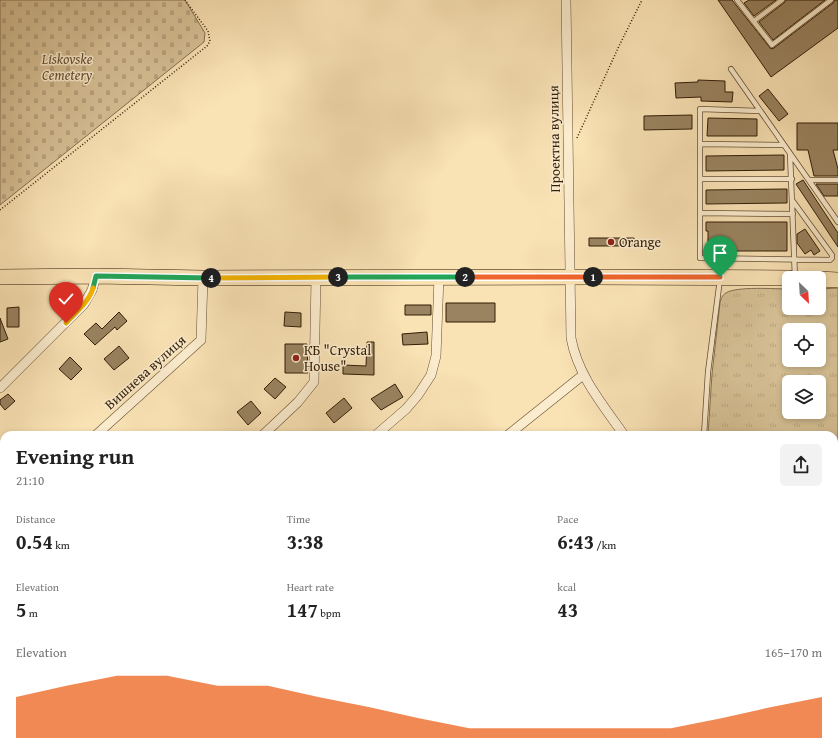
<!DOCTYPE html>
<html lang="en">
<head>
<meta charset="utf-8">
<style>
  body { margin:0; font-family:"Gentium Book Plus",serif; background:#f2f2f2; color:#222; height:100vh; display:flex; flex-direction:column; font-size:15px; white-space:nowrap }
  * { box-sizing:border-box; margin:0 }
  p { font-size:13px; color:#767676 }
  .icon { flex:none; width:22px; height:22px; fill:none; stroke:currentColor; stroke-width:2; stroke-linecap:round; stroke-linejoin:round }
  .map { position:relative; flex:1; overflow:hidden }
  .panel { position:absolute; left:0px; top:431px; width:838px; height:324px; display:flex; flex-direction:column; background:#fff; border-radius:12px 12px 0 0; box-shadow:0 2px 6px #0003 }
  .panel>* { flex:none }
  .needle { width:26px; rotate:155deg }
  .buttons { position:absolute; left:782px; top:271px; display:grid; gap:8px }
  .buttons a { display:grid; place-items:center; width:44px; height:44px; border-radius:6px; background:#fff; box-shadow:0 2px 6px #0003; font-size:20px }
  .pin { position:absolute; display:grid; place-items:center; width:34px; height:34px; color:#fff; margin:-41px -17px; border-radius:50% 50% 50% 0; rotate:-45deg; box-shadow:0 0 4px #0007 }
  .pin .icon { rotate:45deg }
  .km { position:absolute; width:20px; height:20px; margin:-10px; border-radius:50%; background:#222; color:#fff; font-size:11px; line-height:20px; text-align:center }
  .round { display:grid; place-items:center; flex:none; width:42px; height:42px; border-radius:6px; background:#f2f2f2 }
  .head { display:flex; align-items:center; justify-content:space-between; height:68px; padding:0 16px }
  h1 { font-size:22px; font-weight:700; line-height:30px }
  .metrics { display:grid; grid-template-columns:repeat(3,1fr); gap:6px; height:68px; padding:4px 16px }
  .metrics div { display:grid; align-content:center }
  .metrics b { font-size:20px; font-weight:700 }
  .metrics small { font-size:11px; font-weight:400 }
  .metrics p { font-size:11px }
  .chart { height:112px; padding:8px 16px }
  .chart p { display:flex; justify-content:space-between }
  .chart svg { width:100%; height:72px; margin-top:4px; fill:#ea580c; opacity:.7 }
  .map>svg:first-child { display:block }
  .grass { fill:url(#grass-tufts); stroke:#846f4e; fill-rule:evenodd }
  .cemetery { fill:url(#cemetery-stones); stroke:#846f4e }
  .building { fill:#998360; stroke:#321d06 }
  .lines { fill:none; stroke-linecap:round; stroke-linejoin:round }
  .service-casing { stroke:#644e32; stroke-width:6 }
  .minor-casing { stroke:#644e32; stroke-width:10 }
  .primary-casing { stroke:#321d06; stroke-width:16 }
  .path { stroke:#321d06; stroke-width:1.5; stroke-dasharray:1 2; stroke-linecap:butt }
  .service { stroke:#fbecce; stroke-width:4.5 }
  .minor { stroke:#fbecce; stroke-width:9 }
  .primary { stroke:#f9e2b4; stroke-width:15 }
  .split-1-casing { stroke:#fff; stroke-width:8 }
  .split-2-casing { stroke:#fff; stroke-width:8 }
  .split-3-casing { stroke:#fff; stroke-width:8 }
  .split-4-casing { stroke:#fff; stroke-width:8 }
  .split-5-casing { stroke:#fff; stroke-width:8 }
  .split-6-casing { stroke:#fff; stroke-width:8 }
  .split-1 { stroke:#f0652b; stroke-width:5 }
  .split-2 { stroke:#f0652b; stroke-width:5 }
  .split-3 { stroke:#22a559; stroke-width:5 }
  .split-4 { stroke:#f5b400; stroke-width:5 }
  .split-5 { stroke:#22a559; stroke-width:5 }
  .split-6 { stroke:#f5b400; stroke-width:5 }
  .poi-dot { fill:#8f2418; stroke:#fbecce; stroke-width:1.5 }
  .labels { text-anchor:middle; stroke-width:3; stroke-linejoin:round; paint-order:stroke }
  .park-label { font-size:14px; font-style:italic; fill:#644e31; stroke:#fbecce }
  .street-label { font-size:14px; fill:#321d06; stroke:#fbecce }
  .poi-label { font-size:14px; fill:#321d06; stroke:#fbecce; text-anchor:start }
</style>
</head>
<body>
<div class="map">
<svg width="838" height="755" viewBox="0 0 838 755">
  <defs>
    <pattern id="grass-tufts" width="24" height="20" patternUnits="userSpaceOnUse"><rect width="24" height="20" fill="#d7c196"/><path d="M3 7l-1-3M5 7V3M7 7l1-3M15 17l-1-3M17 17v-4M19 17l1-3" fill="none" stroke="#b9a580"/></pattern>
    <pattern id="cemetery-stones" width="16" height="16" patternUnits="userSpaceOnUse"><rect width="16" height="16" fill="#d7c196"/><path d="M2 7V4a2 2 0 0 1 4 0v3zM10 15v-3a2 2 0 0 1 4 0v3z" fill="#b9a580"/></pattern>
  </defs>
  <rect width="100%" height="100%" fill="#f9e2b4"/>
  <filter id="stains"><feTurbulence type="fractalNoise" baseFrequency=".005" numOctaves="4"/><feColorMatrix values="0 0 0 0 .2 0 0 0 0 .09 0 0 0 0 .02 0 0 0 .5 -.17"/></filter>
  <radialGradient id="worn" r=".72"><stop offset=".6" stop-color="#630" stop-opacity="0"/><stop offset="1" stop-color="#630" stop-opacity=".3"/></radialGradient>
  <path class="grass" d="M838,288V658L834,661V435H708L712,374L720,303C721,299 722,295 726,293C736,286 776,289 789,289V308H819V289ZM789,330H819V360H789ZM789,382H819V412H789Z"/>
  <path class="cemetery" d="M0,0H185L205,33L204,42L0,205Z"/>
  <path class="building" d="M718,0H732L771,49L774,48L833,3L835,0H838V28L771,77Z
    M749,0H776L754,16L744,3Z
    M786,0H825L773,40L759,22L784,3Z
    M698,80L725,81V92H733L732,102L701,101V97L676,98L675,83L698,82Z
    M768,89L788,114L779,121L759,96Z
    M692,115V129L644,130V116Z
    M708,118L757,119V136H707Z
    M797,123H838V150H833L838,169V176H814L808,150H797Z
    M784,155V170L706,171V156Z
    M803,180L838,233V247L796,184Z
    M816,184H838V196H824Z
    M787,189V203L706,204V190Z
    M706,222H787V251H708V231H706Z
    M805,229L820,251L814,255L811,250L805,254L797,243V234Z
    M589,238H634V246H589Z
    M446,303H495V322H446Z
    M405,305H431V315H405Z
    M19,307V327H7V308Z
    M119,312L127,321L117,330L115,327L95,345L84,334L96,323L102,329Z
    M285,312L301,313V327L284,326Z
    M0,318L8,339L0,342Z
    M427,332L428,344L403,345L402,334Z
    M367,342H374V375L343,374V365L366,366Z
    M285,344H307L308,373H285Z
    M119,346L129,358L114,370L104,359Z
    M70,357L82,369L71,380L59,369Z
    M275,378L286,387L275,399L264,389Z
    M395,384L403,397L381,410L371,399Z
    M8,394L15,401L5,410L0,404V400Z
    M344,398L352,408L334,423L326,413Z
    M251,401L261,413L248,425L237,412Z"/>
  <g class="lines">
    <defs>
      <path id="service" d="M737,0L772,45L831,0
        M754,21L782,0
        M731,69L838,222
        M760,111L700,109V258L830,260L832,258V255L792,200
        M700,144L784,145
        M790,154L795,278
        M700,179H792
        M809,180H838
        M700,213L793,214
        M704,435L708,372L720,279
        M834,667L838,664
        M777,751L780,755
        M833,751L836,755
        M693,755V751"/>
      <path id="minor" d="M566,0L571,338C578,376 603,405 624,435
        M0,388L84,304L92,290L96,276
        M96,435L201,340L203,278
        M263,435L298,402L314,382L316,278
        M376,435L406,409L418,395L431,375L436,356L439,277
        M508,435L583,375
        M395,751L404,755"/>
      <path id="primary" d="M0,277L96,276L203,278L593,277L789,278
        M819,279L838,280"/>
    </defs>
    <use href="#service" class="service-casing"/>
    <use href="#minor" class="minor-casing"/>
    <use href="#primary" class="primary-casing"/>
    <path class="path" d="M577,138L619,46L642,0
      M0,210L207,46L210,41L208,31L185,0
      M0,564L4,563
      M238,751L241,755"/>
    <use href="#service" class="service"/>
    <use href="#minor" class="minor"/>
    <use href="#primary" class="primary"/>
  </g>
  <g class="lines">
    <defs>
      <path id="split-1" d="M593,277H720"/>
      <path id="split-2" d="M465,277H593"/>
      <path id="split-3" d="M338,277H465"/>
      <path id="split-4" d="M211,278L338,277"/>
      <path id="split-5" d="M93,288L96,276L211,278"/>
      <path id="split-6" d="M66,323C76,312 89,302 93,288"/>
    </defs>
    <use href="#split-1" class="split-1-casing"/>
    <use href="#split-2" class="split-2-casing"/>
    <use href="#split-3" class="split-3-casing"/>
    <use href="#split-4" class="split-4-casing"/>
    <use href="#split-5" class="split-5-casing"/>
    <use href="#split-6" class="split-6-casing"/>
    <use href="#split-1" class="split-1"/>
    <use href="#split-2" class="split-2"/>
    <use href="#split-3" class="split-3"/>
    <use href="#split-4" class="split-4"/>
    <use href="#split-5" class="split-5"/>
    <use href="#split-6" class="split-6"/>
  </g>
  <g class="poi-dot">
    <circle cx="611" cy="242" r="4"/>
    <circle cx="296" cy="358" r="4"/>
  </g>
  <g class="labels">
    <g class="park-label">
      <text x="67" y="64">Liskovske<tspan x="67" dy="16">Cemetery</tspan></text>
    </g>
    <g class="street-label">
      <text transform="translate(554 139) rotate(-91)" y="5">Проектна вулиця</text>
      <text transform="translate(145 372) rotate(-42)" y="5">Вишнева вулиця</text>
    </g>
    <g class="poi-label">
      <text x="619" y="247">Orange</text>
      <text x="304" y="355">КБ "Crystal<tspan x="304" dy="16">House"</tspan></text>
    </g>
  </g>
  <rect width="100%" height="100%" filter="url(#stains)"/>
  <rect width="100%" height="100%" fill="url(#worn)"/>
</svg>
<div class="buttons">
<a><svg class="needle" viewBox="-14 -14 28 28"><path d="M0-13l5 13h-10z" fill="#e53935"/><path d="M0 13l5-13h-10z" fill="#767676"/></svg></a>
<a><svg class="icon" aria-label="locate" viewBox="0 0 24 24"><circle cx="12" cy="12" r="6"/><path d="M12 2v4M12 18v4M2 12h4M18 12h4"/></svg></a>
<a><svg class="icon" aria-label="layers" viewBox="0 0 24 24"><path d="M12 4l9 5-9 5-9-5zM3 14l9 5 9-5"/></svg></a>
</div>
<div class="pin" style="left:720px;top:277px;background:#1e9e55"><svg class="icon" aria-label="arrive" viewBox="0 0 24 24"><path d="M6 21V4h12l-3 4 3 4H6"/></svg></div>
<div class="pin" style="left:66px;top:323px;background:#d93025"><svg class="icon" aria-label="check" viewBox="0 0 24 24"><path d="M5 12l5 5 9-10"/></svg></div>
<b class="km" style="left:593px;top:277px">1</b>
<b class="km" style="left:465px;top:277px">2</b>
<b class="km" style="left:338px;top:277px">3</b>
<b class="km" style="left:211px;top:278px">4</b>
<section class="panel">
<div class="head"><div><h1>Evening run</h1><p>21:10</p></div><a class="round"><svg class="icon" aria-label="share" viewBox="0 0 24 24"><path d="M12 15V3M7 8l5-5 5 5M5 13v7h14v-7"/></svg></a></div>
<div class="metrics">
<div><p>Distance</p><b>0.54<small> km</small></b></div>
<div><p>Time</p><b>3:38</b></div>
<div><p>Pace</p><b>6:43<small> /km</small></b></div>
</div>
<div class="metrics">
<div><p>Elevation</p><b>5<small> m</small></b></div>
<div><p>Heart rate</p><b>147<small> bpm</small></b></div>
<div><p>kcal</p><b>43</b></div>
</div>
<div class="chart"><p><span>Elevation</span>165–170 m</p>
<svg viewBox="0 0 160 44" preserveAspectRatio="none"><path d="M0 44V19L10 12L20 6L30 6L40 12L50 12L60 19L70 25L80 32L90 38L100 38L110 38L120 38L130 38L140 32L150 25L160 19V44z"/></svg>
</div>
</section>
</div>
</body>
</html>
